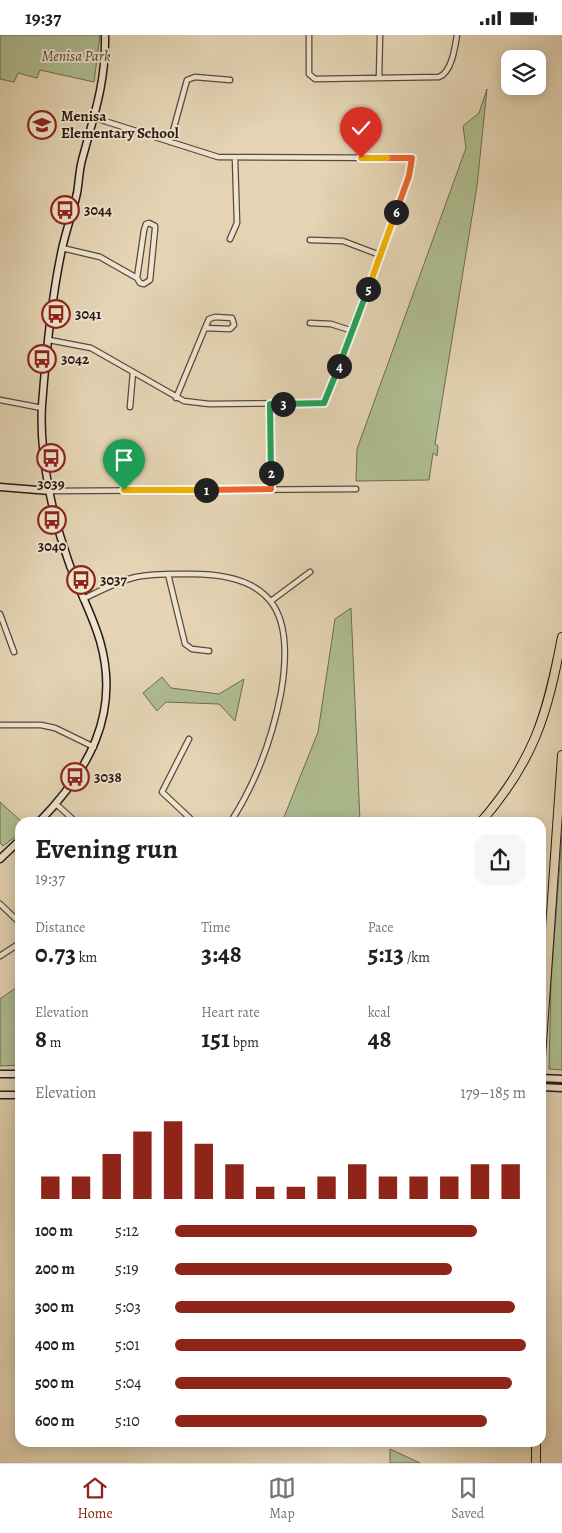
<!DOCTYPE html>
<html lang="en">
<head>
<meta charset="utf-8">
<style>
  body { margin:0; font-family:Alegreya,serif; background:#f6f6f6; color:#202124; height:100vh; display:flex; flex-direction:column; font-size:19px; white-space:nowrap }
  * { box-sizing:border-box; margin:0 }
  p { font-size:16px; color:#757577 }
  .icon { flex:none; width:28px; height:28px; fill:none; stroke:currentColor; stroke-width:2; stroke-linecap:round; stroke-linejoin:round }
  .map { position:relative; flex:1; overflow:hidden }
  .sheet { position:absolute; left:15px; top:782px; width:531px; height:630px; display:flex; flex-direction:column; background:#fff; border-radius:15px; box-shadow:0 2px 12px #0003 }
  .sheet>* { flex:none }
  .controls { position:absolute; left:501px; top:15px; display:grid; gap:10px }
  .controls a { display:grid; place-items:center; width:45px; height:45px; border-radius:10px; background:#fff; box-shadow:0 2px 12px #0003; font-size:25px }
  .pin { position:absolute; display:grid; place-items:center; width:42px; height:42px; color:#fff; margin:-51px -21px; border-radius:50% 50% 50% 0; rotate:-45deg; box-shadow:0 0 5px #0007 }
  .pin .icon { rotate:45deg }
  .km { position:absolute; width:25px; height:25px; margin:-12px; border-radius:50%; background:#222; color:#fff; font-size:14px; line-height:25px; text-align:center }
  .round { display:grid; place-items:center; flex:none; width:52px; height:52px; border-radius:15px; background:#f6f6f6 }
  .overview { display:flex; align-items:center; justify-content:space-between; height:85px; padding:0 20px }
  h1 { font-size:28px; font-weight:700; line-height:38px }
  .metrics { display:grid; grid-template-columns:repeat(3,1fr); gap:8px; height:85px; padding:5px 20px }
  .metrics div { display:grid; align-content:center }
  .metrics b { font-size:25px; font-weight:700 }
  .metrics small { font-size:14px; font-weight:400 }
  .metrics p { font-size:14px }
  .chart { height:140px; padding:10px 20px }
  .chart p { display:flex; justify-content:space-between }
  .chart svg { width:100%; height:90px; margin-top:5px; stroke:#8f2418; stroke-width:6 }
  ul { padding:0 20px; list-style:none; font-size:16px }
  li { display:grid; grid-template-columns:80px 60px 1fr; align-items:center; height:38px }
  li i { height:12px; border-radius:6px; background:#8f2418 }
  .status { display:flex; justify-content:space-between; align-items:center; height:35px; padding:0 25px; background:#fff; direction:ltr }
  .status svg { height:14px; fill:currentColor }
  .tab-bar { display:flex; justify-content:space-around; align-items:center; height:70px; border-top:1px solid #e0e0e0; background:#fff; font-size:14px; color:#757577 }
  .tab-bar a { display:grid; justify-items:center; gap:2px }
  .tab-bar .on { color:#8f2418 }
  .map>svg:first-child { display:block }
  .green { fill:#afbe92; stroke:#6c6c53 }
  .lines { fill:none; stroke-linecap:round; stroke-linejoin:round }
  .street-casing { stroke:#58493c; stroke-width:7 }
  .secondary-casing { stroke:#291a14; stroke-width:9 }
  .highway-casing { stroke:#291a14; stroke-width:10 }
  .street { stroke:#eee4cf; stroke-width:4.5 }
  .secondary { stroke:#eee4cf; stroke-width:6 }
  .highway { stroke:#e5d5b5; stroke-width:8 }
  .split-1-casing { stroke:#fff; stroke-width:10 }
  .split-2-casing { stroke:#fff; stroke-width:10 }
  .split-3-casing { stroke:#fff; stroke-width:10 }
  .split-4-casing { stroke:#fff; stroke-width:10 }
  .split-5-casing { stroke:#fff; stroke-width:10 }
  .split-6-casing { stroke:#fff; stroke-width:10 }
  .split-7-casing { stroke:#fff; stroke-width:10 }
  .split-8-casing { stroke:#fff; stroke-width:10 }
  .split-1 { stroke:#f5b400; stroke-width:6 }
  .split-2 { stroke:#f0652b; stroke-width:6 }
  .split-3 { stroke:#22a559; stroke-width:6 }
  .split-4 { stroke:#22a559; stroke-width:6 }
  .split-5 { stroke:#22a559; stroke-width:6 }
  .split-6 { stroke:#f5b400; stroke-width:6 }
  .split-7 { stroke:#f0652b; stroke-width:6 }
  .split-8 { stroke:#f5b400; stroke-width:6 }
  .labels { text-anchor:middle; stroke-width:4; stroke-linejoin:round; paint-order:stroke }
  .park-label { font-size:15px; font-style:italic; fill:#514b3a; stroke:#eee4cf }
  .poi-label { font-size:15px; font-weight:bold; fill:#291a14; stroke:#eee4cf; text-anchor:start }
</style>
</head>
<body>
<div class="status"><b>19:37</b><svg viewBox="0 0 49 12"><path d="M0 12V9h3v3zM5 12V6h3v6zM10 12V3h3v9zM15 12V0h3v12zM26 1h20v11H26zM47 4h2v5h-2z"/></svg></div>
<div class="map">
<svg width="562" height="1428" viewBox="0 0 562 1428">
  <rect width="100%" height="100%" fill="#e5d5b5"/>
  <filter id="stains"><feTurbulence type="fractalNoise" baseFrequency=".004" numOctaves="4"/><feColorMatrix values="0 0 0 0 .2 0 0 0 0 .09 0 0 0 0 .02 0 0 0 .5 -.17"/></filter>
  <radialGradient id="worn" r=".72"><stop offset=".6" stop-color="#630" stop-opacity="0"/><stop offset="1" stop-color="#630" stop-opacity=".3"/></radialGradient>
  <path class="green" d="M0,0H100L94,47L40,35L37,43L18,38L14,47L0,44Z
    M487,54L477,151L435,409L438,411L437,421L433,418L429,445L356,446L357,414L466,113L463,91L479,78Z
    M351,573L360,787H282L318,697L335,584Z
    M162,642L171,653L219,659L244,644L235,686L219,669L166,667L157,676L143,658Z
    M0,767L22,787L20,788V798L3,811L0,808Z
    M562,799V1035L549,1034L551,946Z
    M20,950V1030L0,1031V964Z
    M390,1414L420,1428H390Z"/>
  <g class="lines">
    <defs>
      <path id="street" d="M309,0V39L315,44L439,42C452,37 455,12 457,0
        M379,43L380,0
        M170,107L187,45L195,42L230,45
        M149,188L155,191V194L150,245L144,249L140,248L137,243L144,195L146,189Z
        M230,204L237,188L235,123
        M310,205L343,206L380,220
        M62,213L100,222L137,243
        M215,282L232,283L234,290L230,294L205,293L209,284Z
        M310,288L331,289L353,296
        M49,305L91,313L184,366L209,369L324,368L409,141L412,123L218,122L95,83
        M176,363L205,293
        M0,365L42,373
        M270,369L271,454
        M130,372L133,337
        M50,456L356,454
        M168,539L185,609L192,614L209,616
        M83,564C100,556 118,546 136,542C154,538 174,539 192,539C277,539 294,582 281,658C272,704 256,748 230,788
        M271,566L310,537
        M0,579L14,617
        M0,690H41L55,693L94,712
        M189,704L162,757L195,788
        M56,769L77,788
        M0,869L20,888
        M0,921L20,908"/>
      <path id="secondary" d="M0,452L50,456
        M38,788C88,737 121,679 100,606C92,578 77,552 68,525C52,480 39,418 42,370C46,318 51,265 62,214C66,195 73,177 77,158C79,147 79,136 82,125C94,80 106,48 105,0
        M0,824L20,805
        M0,1039H20
        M541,1043L562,1044
        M541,1052L562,1053
        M0,1060H20"/>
      <path id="highway" d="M480,788C534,726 547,681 562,602
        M541,1023L562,720
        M536,1428V1408"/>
    </defs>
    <use href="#street" class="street-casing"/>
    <use href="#secondary" class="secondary-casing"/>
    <use href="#highway" class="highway-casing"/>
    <use href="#street" class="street"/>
    <use href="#secondary" class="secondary"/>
    <use href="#highway" class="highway"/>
  </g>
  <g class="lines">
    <defs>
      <path id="split-1" d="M124,455H206"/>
      <path id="split-2" d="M206,455L271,454V438"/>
      <path id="split-3" d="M271,438L270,369H283"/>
      <path id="split-4" d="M283,369L324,368L339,331"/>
      <path id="split-5" d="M339,331L368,254"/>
      <path id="split-6" d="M368,254L396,177"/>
      <path id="split-7" d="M387,123H412L409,141L396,177"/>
      <path id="split-8" d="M361,123H387"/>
    </defs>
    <use href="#split-1" class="split-1-casing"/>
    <use href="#split-2" class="split-2-casing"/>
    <use href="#split-3" class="split-3-casing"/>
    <use href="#split-4" class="split-4-casing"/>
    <use href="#split-5" class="split-5-casing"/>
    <use href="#split-6" class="split-6-casing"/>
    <use href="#split-7" class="split-7-casing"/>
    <use href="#split-8" class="split-8-casing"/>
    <use href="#split-1" class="split-1"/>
    <use href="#split-2" class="split-2"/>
    <use href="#split-3" class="split-3"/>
    <use href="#split-4" class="split-4"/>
    <use href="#split-5" class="split-5"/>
    <use href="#split-6" class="split-6"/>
    <use href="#split-7" class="split-7"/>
    <use href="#split-8" class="split-8"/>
  </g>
  <defs>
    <symbol id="school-ring" viewBox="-11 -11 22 22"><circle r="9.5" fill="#eee4cf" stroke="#8f2418" stroke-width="1.5"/><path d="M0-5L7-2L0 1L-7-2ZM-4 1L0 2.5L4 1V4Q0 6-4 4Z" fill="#8f2418"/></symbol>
    <symbol id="bus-ring" viewBox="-11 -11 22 22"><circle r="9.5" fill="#eee4cf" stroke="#8f2418" stroke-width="1.5"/><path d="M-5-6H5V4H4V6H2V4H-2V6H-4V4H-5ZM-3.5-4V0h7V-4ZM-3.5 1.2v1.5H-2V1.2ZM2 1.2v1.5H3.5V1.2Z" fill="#8f2418"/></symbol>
  </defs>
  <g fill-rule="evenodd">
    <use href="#school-ring" x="26" y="74" width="32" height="32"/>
    <use href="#bus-ring" x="49" y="159" width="32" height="32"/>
    <use href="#bus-ring" x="40" y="263" width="32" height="32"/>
    <use href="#bus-ring" x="26" y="308" width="32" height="32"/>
    <use href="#bus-ring" x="35" y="407" width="32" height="32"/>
    <use href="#bus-ring" x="36" y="469" width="32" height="32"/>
    <use href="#bus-ring" x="65" y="529" width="32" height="32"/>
    <use href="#bus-ring" x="59" y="726" width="32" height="32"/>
  </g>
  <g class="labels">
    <g class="park-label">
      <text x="76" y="26">Menisa Park</text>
    </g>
    <g class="poi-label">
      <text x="61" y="86">Menisa<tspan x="61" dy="17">Elementary School</tspan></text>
      <text x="84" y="180">3044</text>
      <text x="75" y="284">3041</text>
      <text x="61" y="329">3042</text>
      <text x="51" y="454" text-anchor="middle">3039</text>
      <text x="52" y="516" text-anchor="middle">3040</text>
      <text x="100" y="550">3037</text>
      <text x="94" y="747">3038</text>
    </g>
  </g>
  <rect width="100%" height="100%" filter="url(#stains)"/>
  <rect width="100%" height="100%" fill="url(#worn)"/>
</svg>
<div class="controls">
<a><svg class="icon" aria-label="layers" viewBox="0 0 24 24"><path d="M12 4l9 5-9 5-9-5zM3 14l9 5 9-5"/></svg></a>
</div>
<div class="pin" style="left:124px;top:455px;background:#1e9e55"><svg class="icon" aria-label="arrive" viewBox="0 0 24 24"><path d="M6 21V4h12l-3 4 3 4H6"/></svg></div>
<div class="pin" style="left:361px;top:123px;background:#d93025"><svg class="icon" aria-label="check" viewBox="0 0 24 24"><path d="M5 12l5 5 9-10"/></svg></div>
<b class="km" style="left:206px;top:455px">1</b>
<b class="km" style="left:271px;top:438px">2</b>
<b class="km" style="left:283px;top:369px">3</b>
<b class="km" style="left:339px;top:331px">4</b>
<b class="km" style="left:368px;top:254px">5</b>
<b class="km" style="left:396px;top:177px">6</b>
<section class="sheet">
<div class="overview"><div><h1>Evening run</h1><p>19:37</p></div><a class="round"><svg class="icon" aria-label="share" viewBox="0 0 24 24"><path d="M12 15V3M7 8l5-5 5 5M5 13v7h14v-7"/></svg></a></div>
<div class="metrics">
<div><p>Distance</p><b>0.73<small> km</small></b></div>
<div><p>Time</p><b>3:48</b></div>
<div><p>Pace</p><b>5:13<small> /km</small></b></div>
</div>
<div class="metrics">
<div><p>Elevation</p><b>8<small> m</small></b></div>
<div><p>Heart rate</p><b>151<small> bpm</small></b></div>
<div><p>kcal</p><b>48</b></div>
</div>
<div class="chart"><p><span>Elevation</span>179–185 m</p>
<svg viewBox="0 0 160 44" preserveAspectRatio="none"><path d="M5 44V33M15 44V33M25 44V22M35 44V11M45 44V6M55 44V17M65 44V27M75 44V38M85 44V38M95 44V33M105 44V27M115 44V33M125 44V33M135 44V33M145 44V27M155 44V27"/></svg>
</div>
<ul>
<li><b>100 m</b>5:12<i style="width:86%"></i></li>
<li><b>200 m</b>5:19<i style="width:79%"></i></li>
<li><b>300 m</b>5:03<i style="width:97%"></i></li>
<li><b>400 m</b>5:01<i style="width:100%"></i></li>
<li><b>500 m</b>5:04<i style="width:96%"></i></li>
<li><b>600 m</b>5:10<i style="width:89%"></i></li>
</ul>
</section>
</div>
<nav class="tab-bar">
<a class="on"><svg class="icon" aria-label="home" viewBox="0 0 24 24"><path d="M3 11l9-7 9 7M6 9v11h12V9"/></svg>Home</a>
<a><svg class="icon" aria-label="map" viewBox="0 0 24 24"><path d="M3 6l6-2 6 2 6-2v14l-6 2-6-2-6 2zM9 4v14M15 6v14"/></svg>Map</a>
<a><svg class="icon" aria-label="saved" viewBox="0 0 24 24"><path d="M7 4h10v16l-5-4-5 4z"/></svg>Saved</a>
</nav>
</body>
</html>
